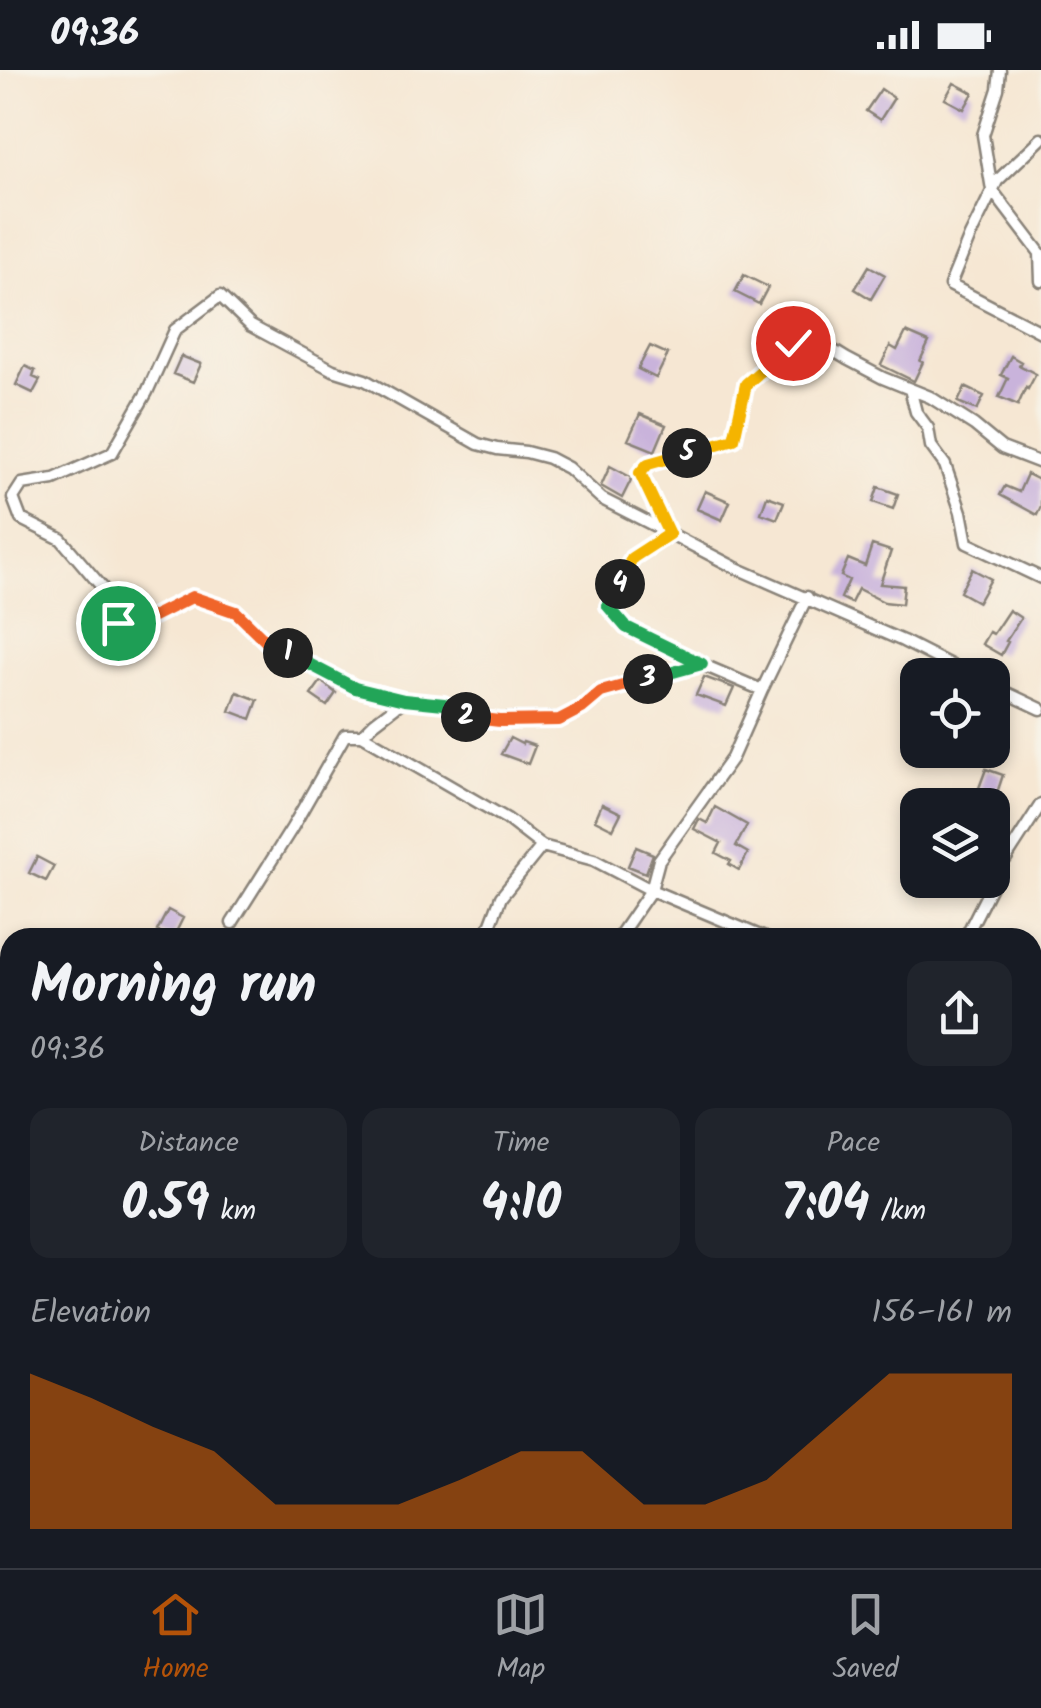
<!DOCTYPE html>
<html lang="en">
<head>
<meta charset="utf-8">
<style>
  body { margin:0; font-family:Kalam,sans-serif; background:#20242c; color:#f1f3f6; height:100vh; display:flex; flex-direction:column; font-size:38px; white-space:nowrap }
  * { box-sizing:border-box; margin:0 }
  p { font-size:32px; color:#9ea1a6 }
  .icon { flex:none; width:55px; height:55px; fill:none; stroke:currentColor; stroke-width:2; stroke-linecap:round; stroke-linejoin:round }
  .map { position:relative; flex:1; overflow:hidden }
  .details { position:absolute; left:0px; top:858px; width:1042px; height:642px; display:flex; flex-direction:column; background:#171b24; border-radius:30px 30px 0 0; box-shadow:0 5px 15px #0003 }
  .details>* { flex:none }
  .tools { position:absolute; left:900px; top:588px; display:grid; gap:20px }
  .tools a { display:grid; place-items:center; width:110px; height:110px; border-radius:20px; background:#171b24; box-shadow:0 5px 15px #0003; font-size:50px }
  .pin { position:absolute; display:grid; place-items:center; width:85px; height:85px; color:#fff; margin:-42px; border:5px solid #fff; border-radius:50%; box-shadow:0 2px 10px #0007 }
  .km { position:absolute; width:50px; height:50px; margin:-25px; border-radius:50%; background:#222; color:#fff; font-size:28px; line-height:50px; text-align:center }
  .round { display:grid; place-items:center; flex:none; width:105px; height:105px; border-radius:20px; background:#20242c }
  .head { display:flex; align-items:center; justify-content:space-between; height:170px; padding:0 30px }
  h1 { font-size:55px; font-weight:700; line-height:75px }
  .stats { display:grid; grid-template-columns:repeat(3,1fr); gap:15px; height:170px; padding:10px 30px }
  .stats div { display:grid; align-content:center; border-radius:20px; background:#20242c; text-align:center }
  .stats b { font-size:50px; font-weight:700 }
  .stats small { font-size:28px; font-weight:400 }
  .stats p { font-size:28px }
  .chart { height:280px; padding:20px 30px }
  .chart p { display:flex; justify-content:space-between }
  .chart svg { width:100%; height:180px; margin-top:10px; fill:#b45309; opacity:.7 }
  .status { display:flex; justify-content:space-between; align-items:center; height:70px; padding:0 50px; background:#171b24; direction:ltr }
  .status svg { height:28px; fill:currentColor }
  .tab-bar { display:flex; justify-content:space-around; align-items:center; height:140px; border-top:2px solid #363941; background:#171b24; font-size:28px; color:#9ea1a6 }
  .tab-bar a { display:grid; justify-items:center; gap:5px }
  .tab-bar .current { color:#b45309 }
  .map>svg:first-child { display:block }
  .building { fill:#c9b3db }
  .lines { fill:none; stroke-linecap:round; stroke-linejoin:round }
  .minor-casing { stroke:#898278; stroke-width:15 }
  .minor { stroke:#fff; stroke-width:10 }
  .split-1-casing { stroke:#fff; stroke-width:20 }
  .split-2-casing { stroke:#fff; stroke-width:20 }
  .split-3-casing { stroke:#fff; stroke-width:20 }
  .split-4-casing { stroke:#fff; stroke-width:20 }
  .split-5-casing { stroke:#fff; stroke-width:20 }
  .split-6-casing { stroke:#fff; stroke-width:20 }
  .split-1 { stroke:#f0652b; stroke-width:12 }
  .split-2 { stroke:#22a559; stroke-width:12 }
  .split-3 { stroke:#f0652b; stroke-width:12 }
  .split-4 { stroke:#22a559; stroke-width:12 }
  .split-5 { stroke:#f5b400; stroke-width:12 }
  .split-6 { stroke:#f5b400; stroke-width:12 }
</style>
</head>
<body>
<div class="status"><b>09:36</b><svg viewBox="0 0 49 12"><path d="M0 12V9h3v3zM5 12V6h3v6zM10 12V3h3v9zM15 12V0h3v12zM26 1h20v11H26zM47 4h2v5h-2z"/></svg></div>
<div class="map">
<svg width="1041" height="1498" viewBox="0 0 1041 1498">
  <rect width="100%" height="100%" fill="#f7f3e8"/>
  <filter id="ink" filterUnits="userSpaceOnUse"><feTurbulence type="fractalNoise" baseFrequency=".01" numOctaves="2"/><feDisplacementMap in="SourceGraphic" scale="20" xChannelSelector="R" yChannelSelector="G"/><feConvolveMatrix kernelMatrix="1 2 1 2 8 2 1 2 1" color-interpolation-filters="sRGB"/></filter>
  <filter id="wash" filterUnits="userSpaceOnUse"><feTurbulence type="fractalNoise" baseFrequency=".0048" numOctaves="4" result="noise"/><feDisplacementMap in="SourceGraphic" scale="40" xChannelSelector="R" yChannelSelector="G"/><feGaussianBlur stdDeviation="2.25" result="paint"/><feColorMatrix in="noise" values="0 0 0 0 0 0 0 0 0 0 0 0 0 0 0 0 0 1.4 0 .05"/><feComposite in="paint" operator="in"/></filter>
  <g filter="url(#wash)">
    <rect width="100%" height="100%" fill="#f6e7d3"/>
    <g id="blocks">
      <path class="building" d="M954,13L973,23L964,39L945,29Z
        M881,19L894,28L880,50L866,41Z
        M869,196L885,205L871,229L855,219Z
        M744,205L768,217L759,234L735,222Z
        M906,262L929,272L920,291L923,292L914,311L881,295L890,276L897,280Z
        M650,276L668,284L656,308L638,299Z
        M181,286L201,294L193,312L173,304Z
        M1011,286L1021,292L1019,295L1036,304L1028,319L1026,317L1018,335L999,327L1008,308L1001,305Z
        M25,296L35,301L33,307L40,310L33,323L16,315Z
        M965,317L984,326L977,340L958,332Z
        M640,344L666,355L655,381L628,370Z
        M610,396L632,408L622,428L601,416Z
        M1027,404L1041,411V436L1037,445L1000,425L1005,416L1019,422Z
        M878,417L898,424L893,439L873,432Z
        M705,421L730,432L722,450L697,439Z
        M767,426L784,432L777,449L761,443Z
        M872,475L891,481L880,514L904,516L902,534L884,532L858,519L851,533L841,528L849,510L841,506L848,489L865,496Z
        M972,499L991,509L978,532L960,522Z
        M1009,540L1021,548L1006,571L1008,572L1001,585L982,574L989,562L993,564Z
        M704,607L734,618L726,636L696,625Z
        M321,611L336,623L327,636L311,625Z
        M237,622L258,630L251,649L230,641Z
        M510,668L522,674L523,672L535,676L528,694L501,684Z
        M986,699L1003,705L997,723L979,718Z
        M602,734L621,743L613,759L595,750Z
        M715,737L747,755L736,776L748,783L739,800L729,794L731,791L716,783L721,773L694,759L699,749L707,753Z
        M636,777L653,784L646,803L628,796Z
        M37,787L54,796L46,811L29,803Z
        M168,840L183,848L173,868L157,861Z"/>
    </g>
  </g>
  <g filter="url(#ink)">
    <use href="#blocks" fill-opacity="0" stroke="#898278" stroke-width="2.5"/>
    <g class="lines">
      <defs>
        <path id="minor" d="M1000,0L998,19L983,65L992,120L1040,183L1041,211
          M1041,69L997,111L970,166L950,215L1041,262
          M779,241L816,270L847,289L883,308L930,327L974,355L1002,378L1041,393
          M910,319L916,342L928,358L931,376L945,395L961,442L967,473L1041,508
          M701,594L626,557L609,536L632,488L669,463L640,403L648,394L734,369L746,314L793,273L816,270
          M992,616L1041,639
          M404,630L355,618L270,575L236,542L192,527L154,547L118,553L113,530L61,469L21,449L13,428L22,414L54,409L112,383L147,322L175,260L220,226L251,256L333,300L365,310L478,374L497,379L526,382L549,388L568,398L602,429L669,463L734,497L903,571L970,605
          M362,665L507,749L542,776L594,790L651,820L765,868
          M232,853L292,758L345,665H362L374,653L404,630L444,635L464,647L478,650L559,649L582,638L601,622L701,594L762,620L807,527
          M483,868L488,861L501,827L542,776
          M618,868L651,820L659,790L732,688L762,620
          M965,868L1003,793L1041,734
          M1033,1111L1041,1101
          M0,1374L10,1379
          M1032,1465L1041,1469
          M497,1490L499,1498
          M544,1490L565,1498
          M745,1490L749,1498
          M188,1498L193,1490
          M624,1498L629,1490"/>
      </defs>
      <use href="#minor" class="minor-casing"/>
      <use href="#minor" class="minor"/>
    </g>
  </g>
  <g class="lines" filter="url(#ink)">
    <defs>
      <path id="split-1" d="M118,553L154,546L192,527L236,542L270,575L288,583"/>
      <path id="split-2" d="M288,583L355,618L404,630L444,634L466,647"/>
      <path id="split-3" d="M466,647L500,651L559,650L582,638L601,622L648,609"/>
      <path id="split-4" d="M620,514L608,536L626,557L702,594L648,609"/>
      <path id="split-5" d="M620,514L632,488L669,464L640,403L648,394L687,383"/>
      <path id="split-6" d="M687,383L734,369L746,314L793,273"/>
    </defs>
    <use href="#split-1" class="split-1-casing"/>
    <use href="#split-2" class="split-2-casing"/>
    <use href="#split-3" class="split-3-casing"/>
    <use href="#split-4" class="split-4-casing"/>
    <use href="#split-5" class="split-5-casing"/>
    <use href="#split-6" class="split-6-casing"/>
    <use href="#split-1" class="split-1"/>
    <use href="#split-2" class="split-2"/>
    <use href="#split-3" class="split-3"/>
    <use href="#split-4" class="split-4"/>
    <use href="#split-5" class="split-5"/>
    <use href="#split-6" class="split-6"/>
  </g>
</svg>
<div class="tools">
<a><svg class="icon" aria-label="locate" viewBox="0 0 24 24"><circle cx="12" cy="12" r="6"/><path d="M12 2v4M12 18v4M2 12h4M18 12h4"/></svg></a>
<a><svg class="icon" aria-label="layers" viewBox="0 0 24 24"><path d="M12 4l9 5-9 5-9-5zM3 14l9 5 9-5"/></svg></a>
</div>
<div class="pin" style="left:118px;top:553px;background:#1e9e55"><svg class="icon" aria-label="arrive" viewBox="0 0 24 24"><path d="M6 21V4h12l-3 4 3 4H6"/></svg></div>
<div class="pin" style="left:793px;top:273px;background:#d93025"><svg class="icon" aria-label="check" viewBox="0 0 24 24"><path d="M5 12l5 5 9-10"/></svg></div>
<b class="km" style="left:288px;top:583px">1</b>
<b class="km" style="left:466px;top:647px">2</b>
<b class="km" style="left:648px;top:609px">3</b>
<b class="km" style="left:620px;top:514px">4</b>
<b class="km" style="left:687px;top:383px">5</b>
<section class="details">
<div class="head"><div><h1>Morning run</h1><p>09:36</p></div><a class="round"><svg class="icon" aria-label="share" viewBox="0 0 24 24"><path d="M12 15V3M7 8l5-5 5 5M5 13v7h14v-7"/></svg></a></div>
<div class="stats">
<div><p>Distance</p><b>0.59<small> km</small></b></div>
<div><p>Time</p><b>4:10</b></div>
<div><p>Pace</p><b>7:04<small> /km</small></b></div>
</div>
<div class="chart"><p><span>Elevation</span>156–161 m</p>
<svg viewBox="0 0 160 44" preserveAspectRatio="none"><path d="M0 44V6L10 12L20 19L30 25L40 38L50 38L60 38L70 32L80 25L90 25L100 38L110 38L120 32L130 19L140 6L150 6L160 6V44z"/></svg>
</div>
</section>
</div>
<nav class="tab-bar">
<a class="current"><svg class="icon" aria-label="home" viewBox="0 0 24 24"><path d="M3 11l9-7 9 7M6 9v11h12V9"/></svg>Home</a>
<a><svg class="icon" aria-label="map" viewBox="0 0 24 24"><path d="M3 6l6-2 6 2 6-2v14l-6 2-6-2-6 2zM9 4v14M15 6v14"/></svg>Map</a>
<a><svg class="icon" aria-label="saved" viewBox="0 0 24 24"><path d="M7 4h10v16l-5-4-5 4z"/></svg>Saved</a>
</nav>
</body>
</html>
